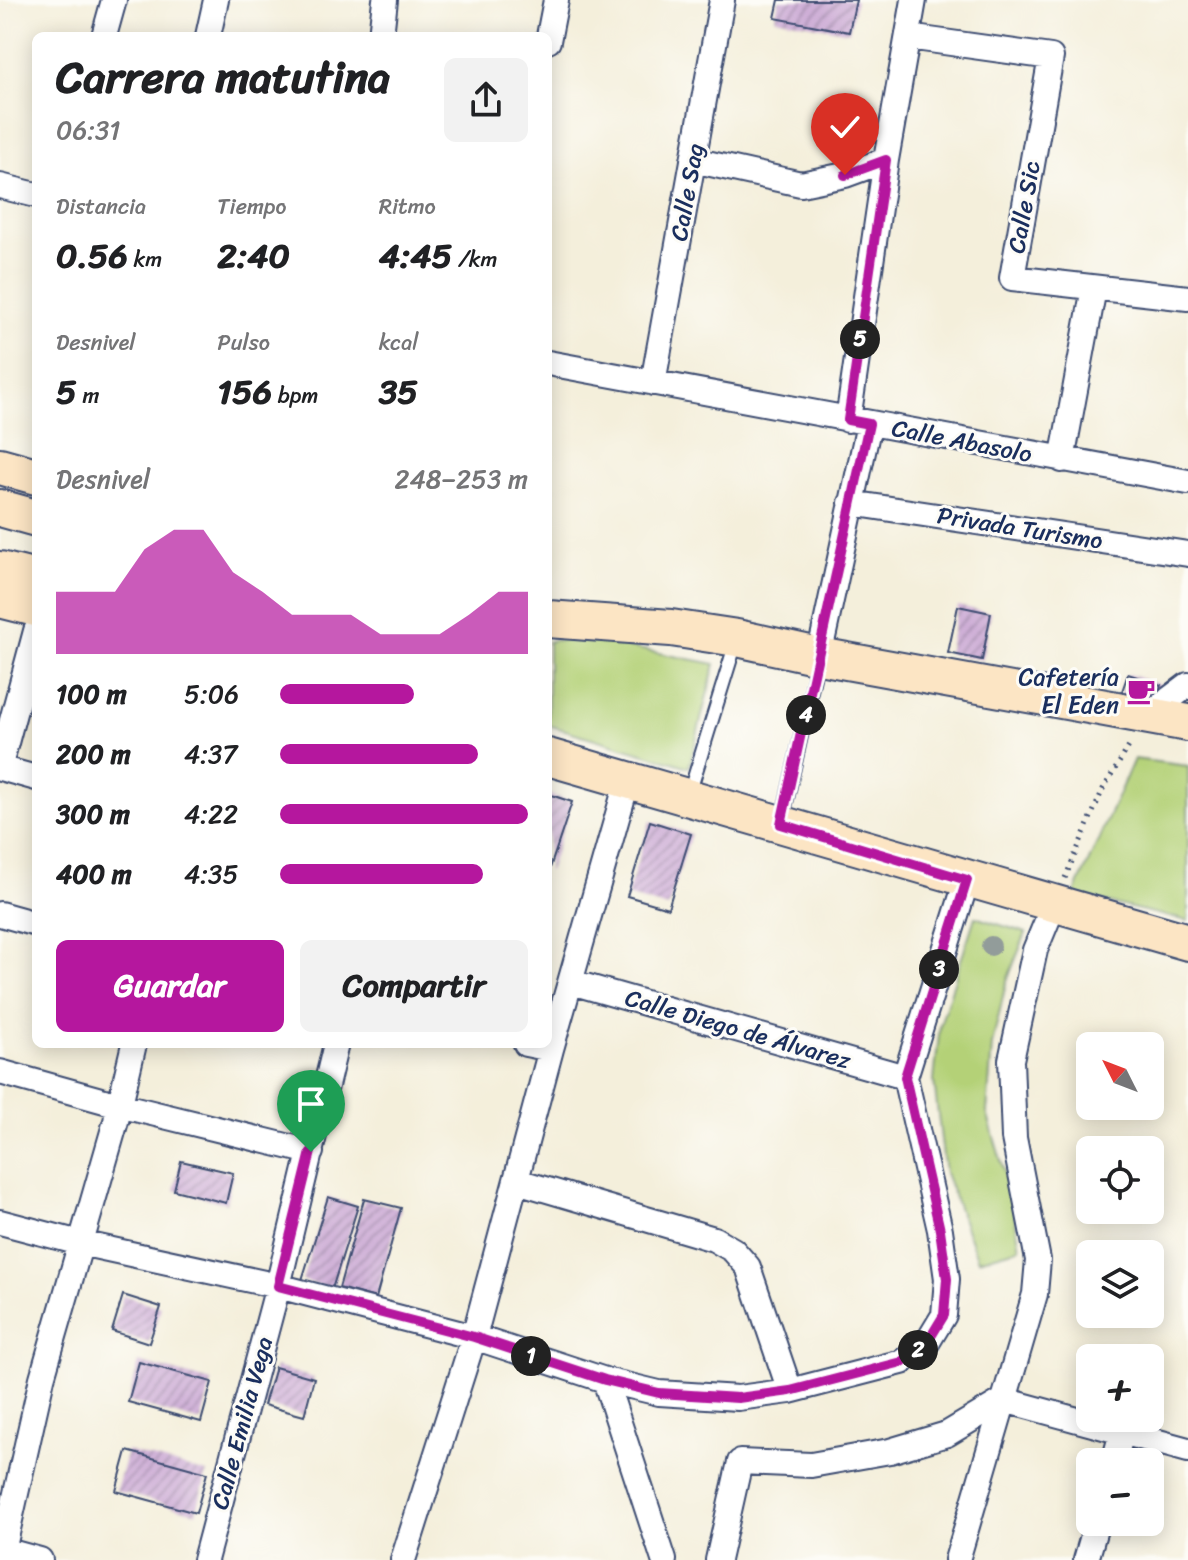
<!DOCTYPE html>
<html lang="es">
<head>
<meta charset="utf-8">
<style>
  body { margin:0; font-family:Sriracha,sans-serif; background:#f2f2f2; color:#202124; height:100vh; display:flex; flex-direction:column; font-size:30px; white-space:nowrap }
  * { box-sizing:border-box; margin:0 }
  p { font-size:26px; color:#757577 }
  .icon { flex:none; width:44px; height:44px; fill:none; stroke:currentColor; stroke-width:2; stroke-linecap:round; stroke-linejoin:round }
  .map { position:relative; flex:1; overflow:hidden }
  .details { position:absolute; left:32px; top:32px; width:520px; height:1016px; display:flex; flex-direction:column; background:#fff; border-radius:12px; box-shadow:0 4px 20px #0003 }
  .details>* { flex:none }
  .needle { width:52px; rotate:312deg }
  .buttons { position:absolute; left:1076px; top:1032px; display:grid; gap:16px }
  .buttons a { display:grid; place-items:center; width:88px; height:88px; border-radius:12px; background:#fff; box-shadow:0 4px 20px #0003; font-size:40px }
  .pin { position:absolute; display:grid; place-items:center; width:68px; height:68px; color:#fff; margin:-82px -34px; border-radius:50% 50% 50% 0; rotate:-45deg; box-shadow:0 0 8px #0007 }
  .pin .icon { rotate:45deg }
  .km { position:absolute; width:40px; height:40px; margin:-20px; border-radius:50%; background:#222; color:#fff; font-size:22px; line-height:40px; text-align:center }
  .round { display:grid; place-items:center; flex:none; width:84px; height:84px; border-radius:12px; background:#f2f2f2 }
  .headline { display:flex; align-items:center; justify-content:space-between; height:136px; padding:0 24px }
  h1 { font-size:44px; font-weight:800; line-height:60px }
  .figures { display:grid; grid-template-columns:repeat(3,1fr); gap:12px; height:136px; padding:8px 24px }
  .figures div { display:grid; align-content:center }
  .figures b { font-size:34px; font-weight:800 }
  .figures small { font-size:22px; font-weight:400 }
  .figures p { font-size:22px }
  .chart { height:224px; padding:16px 24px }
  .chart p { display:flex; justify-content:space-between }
  .chart svg { width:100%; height:144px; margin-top:8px; fill:#b5179e; opacity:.7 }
  .button { display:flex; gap:16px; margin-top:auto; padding:16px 24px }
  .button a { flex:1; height:92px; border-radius:12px; background:#b5179e; color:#fff; font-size:32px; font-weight:800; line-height:92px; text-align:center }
  .button a+a { background:#f2f2f2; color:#202124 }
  ul { padding:0 24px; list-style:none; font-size:26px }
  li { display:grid; grid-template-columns:128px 96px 1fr; align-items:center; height:60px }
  li i { height:20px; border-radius:10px; background:#b5179e }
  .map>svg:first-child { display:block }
  .green { fill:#b4d177; stroke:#68806a; stroke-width:2 }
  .building { fill:url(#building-hatch) }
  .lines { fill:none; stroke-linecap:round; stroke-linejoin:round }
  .lane-casing { stroke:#3c4c71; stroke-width:16 }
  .street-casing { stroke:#3c4c71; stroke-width:28 }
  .secondary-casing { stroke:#3c4c71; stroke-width:40 }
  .path { stroke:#3c4c71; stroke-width:5; stroke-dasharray:2 6; stroke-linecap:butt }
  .lane { stroke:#fff; stroke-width:12 }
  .street { stroke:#fff; stroke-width:24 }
  .secondary { stroke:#fce5c4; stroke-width:36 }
  .tree { fill:#929c9a }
  .route-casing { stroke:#fff; stroke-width:16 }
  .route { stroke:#b5179e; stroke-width:10 }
  .labels { text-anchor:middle; stroke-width:6; stroke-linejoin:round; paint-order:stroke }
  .street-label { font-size:24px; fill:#1b2f5e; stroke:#fdfcf7 }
  .poi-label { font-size:24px; fill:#1b2f5e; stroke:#fdfcf7; text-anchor:end }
</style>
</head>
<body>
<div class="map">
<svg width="1188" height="1560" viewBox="0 0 1188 1560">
  <defs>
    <pattern id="building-hatch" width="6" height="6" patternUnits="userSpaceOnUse" patternTransform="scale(2)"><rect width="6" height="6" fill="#cba9d4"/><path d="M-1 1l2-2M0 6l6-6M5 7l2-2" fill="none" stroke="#a48aaf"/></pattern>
  </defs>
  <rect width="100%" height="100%" fill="#fdfcf7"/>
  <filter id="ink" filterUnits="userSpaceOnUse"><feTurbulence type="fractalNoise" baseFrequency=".0125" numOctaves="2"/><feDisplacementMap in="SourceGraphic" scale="16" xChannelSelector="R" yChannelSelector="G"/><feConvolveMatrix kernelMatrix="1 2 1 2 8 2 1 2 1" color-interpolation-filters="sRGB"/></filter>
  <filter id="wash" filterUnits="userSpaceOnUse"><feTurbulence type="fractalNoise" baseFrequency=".006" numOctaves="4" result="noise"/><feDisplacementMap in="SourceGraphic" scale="32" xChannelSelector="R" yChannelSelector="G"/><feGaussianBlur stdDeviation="1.8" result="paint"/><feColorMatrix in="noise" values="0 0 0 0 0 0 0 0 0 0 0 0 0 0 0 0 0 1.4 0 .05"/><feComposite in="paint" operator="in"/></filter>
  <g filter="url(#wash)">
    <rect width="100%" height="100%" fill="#f4efdb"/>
    <path class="green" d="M553,640L602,642L715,664L689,767L548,725V642Z
      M1134,759L1188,766V921L1074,895Z
      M975,917L1026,933L1006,983L992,1045L987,1113L1011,1195L1020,1248L978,1260L945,1173L934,1081L940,1025Z"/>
    <g id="blocks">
      <path class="building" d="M779,0H856L849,32L775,18Z
        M958,606L991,613L982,660L948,653Z
        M1128,674L1161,685L1154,707L1120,697Z
        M548,794L572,802L549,871H548Z
        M650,821L691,834L668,908L627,896Z
        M181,1161L233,1173L226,1203L174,1190Z
        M328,1197L358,1206L332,1289L302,1280Z
        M364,1199L401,1208L376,1298L339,1288Z
        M123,1295L161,1307L149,1343L112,1331Z
        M139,1362L212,1382L201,1422L128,1402Z
        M275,1367L314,1378L304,1416L264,1405Z
        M127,1451L207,1473L196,1513L116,1491Z"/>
    </g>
  </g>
  <g filter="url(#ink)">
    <use href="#blocks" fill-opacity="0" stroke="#3c4c71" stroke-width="2"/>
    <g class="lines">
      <defs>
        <path id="lane" d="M689,794L737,639
          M782,821L818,660"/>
        <path id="street" d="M104,36L114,0
          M208,36L216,0
          M381,36L385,0
          M908,37L1051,57L1012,278L1188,298
          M548,41L556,0
          M693,160L801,184L845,175L886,160
          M0,186L36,195
          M548,363L1188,482
          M653,383L722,0
          M848,420L886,160L914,0
          M1062,460L1094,288
          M851,503L1188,554
          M819,656L869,424
          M1148,715L1188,685
          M0,765L36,631
          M0,768L36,778
          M0,914L36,924
          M571,982L905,1077
          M526,1044L551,1049
          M0,1072L119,1105L311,1152
          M517,1181L714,1239L733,1250L748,1267L790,1391
          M0,1222L80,1243L278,1286L474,1337L605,1380L659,1393L738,1398L790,1391L902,1362L927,1343L944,1315L947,1279L940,1230L905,1077L967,880
          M605,1380L664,1560
          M1004,1400L1188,1450
          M1114,1462L1122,1432
          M0,1549L40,1560
          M1,1560L42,1378L116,1121L134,1044
          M205,1560L278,1286L336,1044
          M403,1560L474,1337L551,1049L628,779
          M718,1560L740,1462L811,1465L890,1451L947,1434L1004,1400
          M957,1560L1035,1294L1038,1260L1014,1138L1011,1060L1035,950L1054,904
          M1086,1560L1097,1522"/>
        <path id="secondary" d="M0,466L36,476
          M0,508L36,518
          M0,570L36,579
          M0,599L36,608
          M548,619L671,628L737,638L819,656L1188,723
          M548,757L1188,942"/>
      </defs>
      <use href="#lane" class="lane-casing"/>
      <use href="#street" class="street-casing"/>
      <use href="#secondary" class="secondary-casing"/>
      <path class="path" d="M1065,878L1103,789L1131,743"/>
      <use href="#lane" class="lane"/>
      <use href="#street" class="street"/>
      <use href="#secondary" class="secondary"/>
    </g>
    <circle class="tree" cx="991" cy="946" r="10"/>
  </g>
  <g class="lines" filter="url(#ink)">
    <defs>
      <path id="route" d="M311,1152L278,1286L474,1337L605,1380L659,1393L738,1398L790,1391L902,1362L927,1343L944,1315L947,1279L940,1230L905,1077L967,880L781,824L869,424L848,420L886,160L845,175"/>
    </defs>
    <use href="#route" class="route-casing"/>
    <use href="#route" class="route"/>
  </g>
  <defs>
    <symbol id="cafe-bare" viewBox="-9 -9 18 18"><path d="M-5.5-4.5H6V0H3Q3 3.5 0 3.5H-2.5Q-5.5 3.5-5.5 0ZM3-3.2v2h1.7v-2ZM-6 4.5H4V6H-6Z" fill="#b5179e" stroke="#fdfcf7" stroke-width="2.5" paint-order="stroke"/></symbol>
  </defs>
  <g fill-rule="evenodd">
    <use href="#cafe-bare" x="1121" y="671" width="40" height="40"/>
  </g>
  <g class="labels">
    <g class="street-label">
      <text transform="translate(687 192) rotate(-80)" y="8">Calle Sag</text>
      <text transform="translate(1024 207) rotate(-80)" y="8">Calle Sic</text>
      <text transform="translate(962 441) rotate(11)" y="8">Calle Abasolo</text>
      <text transform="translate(1020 528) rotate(9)" y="8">Privada Turismo</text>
      <text transform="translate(738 1029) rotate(16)" y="8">Calle Diego de Álvarez</text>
      <text transform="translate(242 1423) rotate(-75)" y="8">Calle Emilia Vega</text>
    </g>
    <g class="poi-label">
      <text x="1119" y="685">Cafetería<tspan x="1119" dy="28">El Eden</tspan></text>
    </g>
  </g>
</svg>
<div class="buttons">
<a><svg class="needle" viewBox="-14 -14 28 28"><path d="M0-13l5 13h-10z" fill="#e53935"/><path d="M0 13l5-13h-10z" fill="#757577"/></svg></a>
<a><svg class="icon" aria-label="locate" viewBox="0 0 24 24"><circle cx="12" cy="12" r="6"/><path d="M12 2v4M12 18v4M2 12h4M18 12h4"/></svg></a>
<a><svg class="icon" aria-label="layers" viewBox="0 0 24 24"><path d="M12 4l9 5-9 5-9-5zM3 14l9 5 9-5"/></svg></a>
<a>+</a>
<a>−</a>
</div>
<div class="pin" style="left:311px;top:1152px;background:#1e9e55"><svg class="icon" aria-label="arrive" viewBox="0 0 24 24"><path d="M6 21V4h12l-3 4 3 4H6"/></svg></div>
<div class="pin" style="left:845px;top:175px;background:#d93025"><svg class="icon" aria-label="check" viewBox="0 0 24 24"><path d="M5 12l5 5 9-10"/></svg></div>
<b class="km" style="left:531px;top:1356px">1</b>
<b class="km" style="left:918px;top:1350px">2</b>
<b class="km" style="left:939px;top:969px">3</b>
<b class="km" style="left:806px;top:715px">4</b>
<b class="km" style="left:860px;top:339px">5</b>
<section class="details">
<div class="headline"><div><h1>Carrera matutina</h1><p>06:31</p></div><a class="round"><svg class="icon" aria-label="share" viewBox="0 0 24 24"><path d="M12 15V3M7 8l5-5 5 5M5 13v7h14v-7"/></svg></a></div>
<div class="figures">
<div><p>Distancia</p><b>0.56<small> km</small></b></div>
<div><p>Tiempo</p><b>2:40</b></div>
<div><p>Ritmo</p><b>4:45<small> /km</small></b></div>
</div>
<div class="figures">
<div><p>Desnivel</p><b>5<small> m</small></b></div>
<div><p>Pulso</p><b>156<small> bpm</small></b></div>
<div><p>kcal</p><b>35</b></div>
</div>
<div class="chart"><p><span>Desnivel</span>248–253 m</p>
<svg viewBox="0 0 160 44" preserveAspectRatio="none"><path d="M0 44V25L10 25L20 25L30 12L40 6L50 6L60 19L70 25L80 32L90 32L100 32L110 38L120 38L130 38L140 32L150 25L160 25V44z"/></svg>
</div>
<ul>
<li><b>100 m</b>5:06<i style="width:54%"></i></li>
<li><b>200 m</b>4:37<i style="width:80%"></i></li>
<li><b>300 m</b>4:22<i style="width:100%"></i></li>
<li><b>400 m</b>4:35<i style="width:82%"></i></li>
</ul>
<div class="button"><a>Guardar</a><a>Compartir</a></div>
</section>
</div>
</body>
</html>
